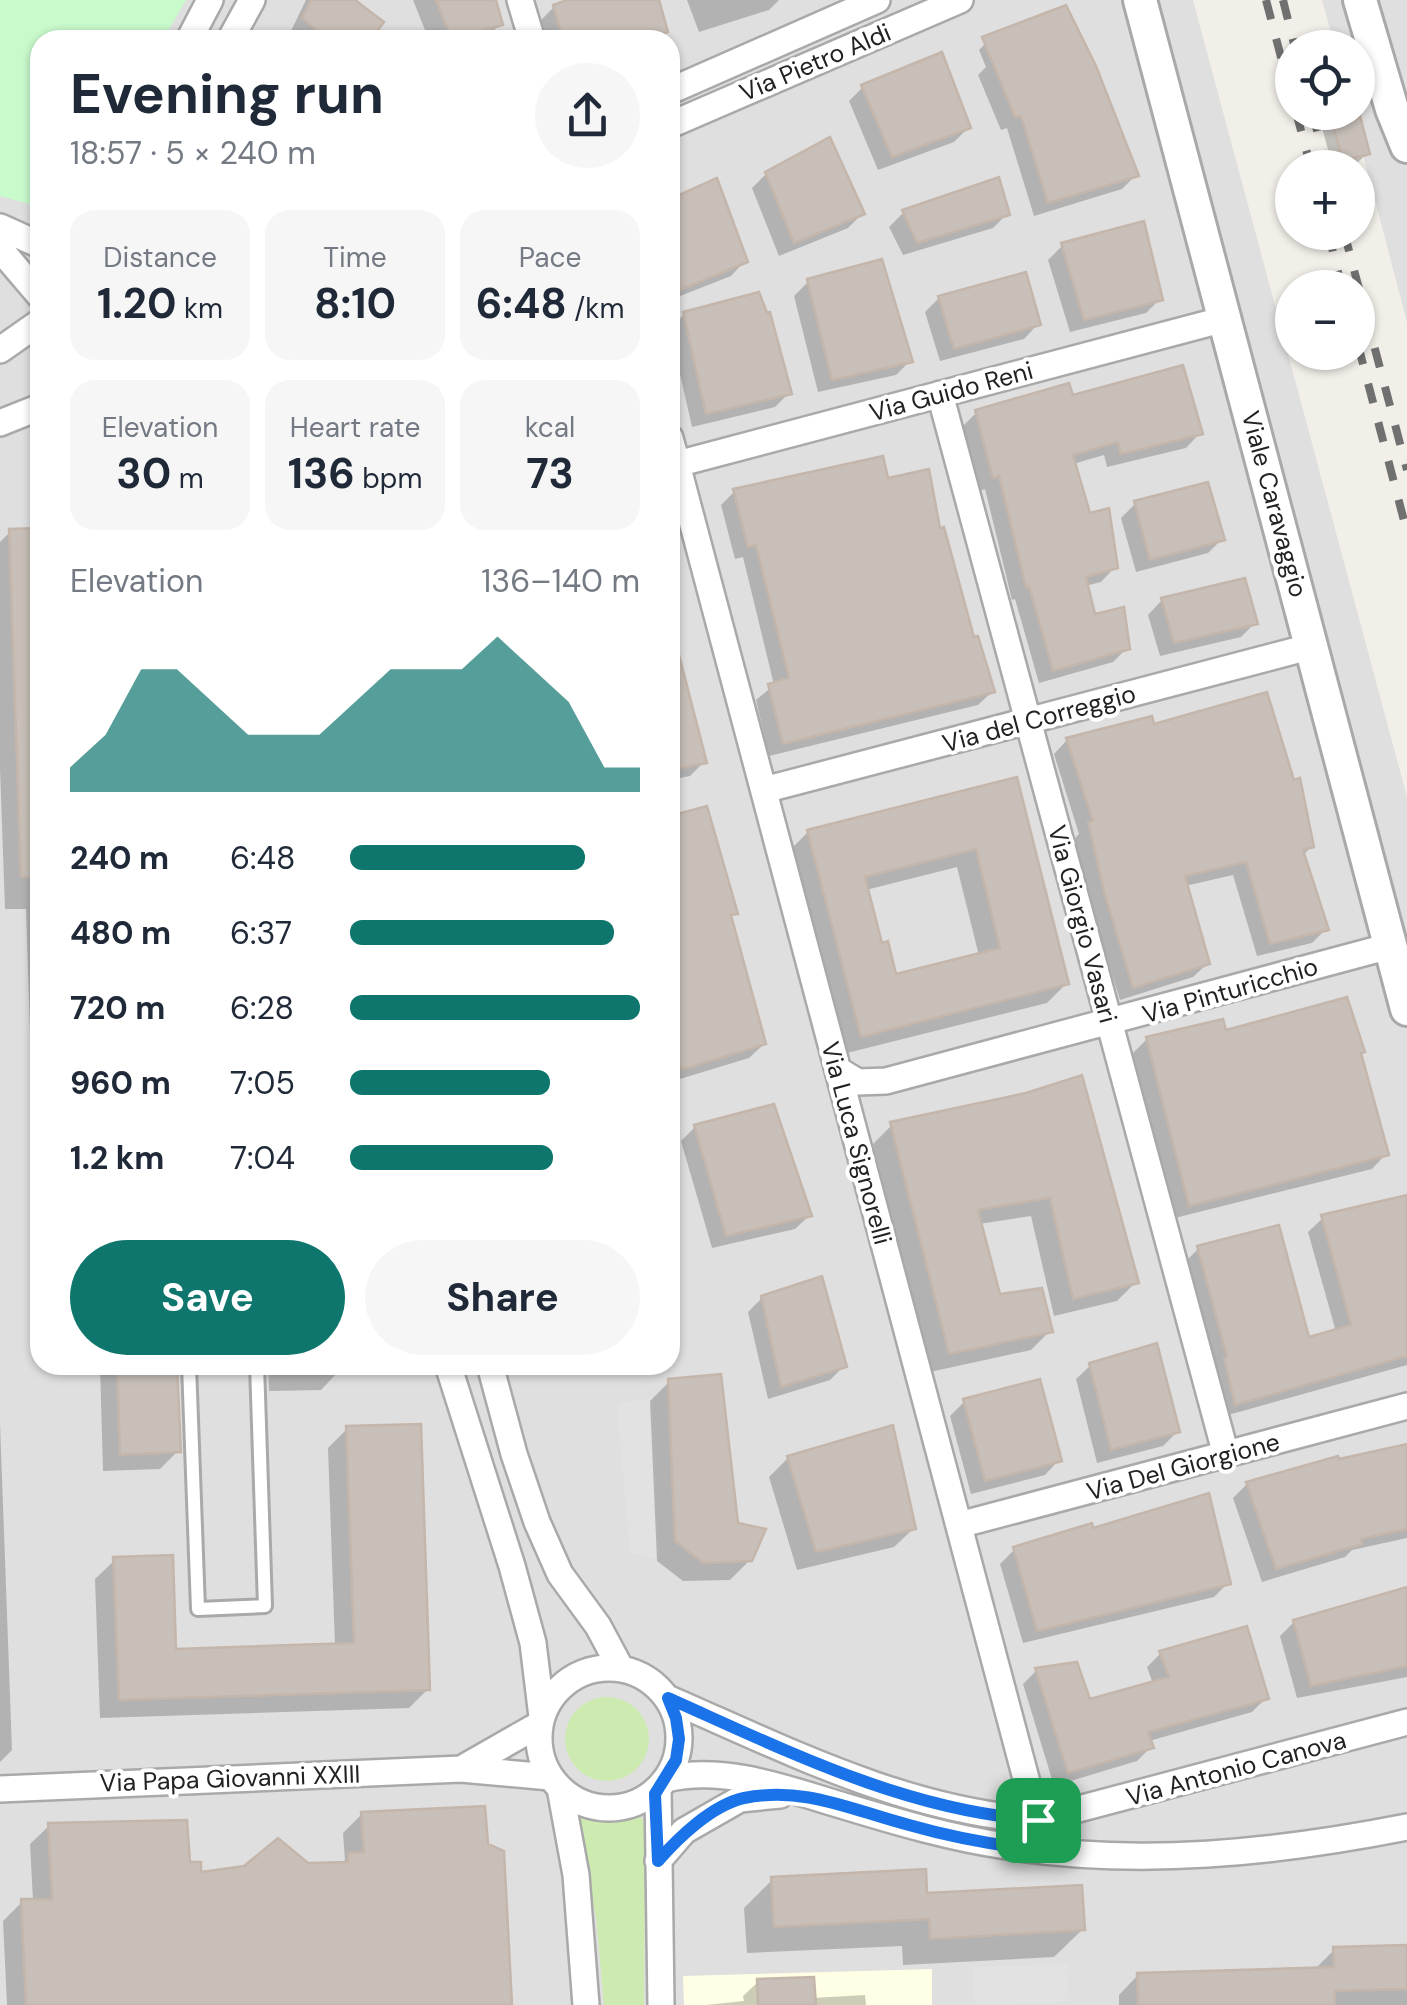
<!DOCTYPE html>
<html lang="en">
<head>
<meta charset="utf-8">
<style>
  body { margin:0; font-family:"DM Sans",sans-serif; background:#f6f6f7; color:#1f2937; height:100vh; display:flex; flex-direction:column; font-size:38px; white-space:nowrap }
  * { box-sizing:border-box; margin:0 }
  p { font-size:32px; color:#747a83 }
  .icon { flex:none; width:55px; height:55px; fill:none; stroke:currentColor; stroke-width:2; stroke-linecap:round; stroke-linejoin:round }
  .map { position:relative; flex:1; overflow:hidden }
  .side { position:absolute; left:30px; top:30px; width:650px; height:1345px; display:flex; flex-direction:column; background:#fff; border-radius:30px; box-shadow:0 2px 8px #0004 }
  .side>* { flex:none }
  .tools { position:absolute; left:1275px; top:30px; display:grid; gap:20px }
  .tools a { display:grid; place-items:center; width:100px; height:100px; border-radius:50%; background:#fff; box-shadow:0 2px 8px #0004; font-size:50px }
  .pin { position:absolute; display:grid; place-items:center; width:85px; height:85px; color:#fff; margin:-42px; border-radius:20px; box-shadow:0 5px 15px #0006 }
  .round { display:grid; place-items:center; flex:none; width:105px; height:105px; border-radius:52px; background:#f6f6f7 }
  .headline { display:flex; align-items:center; justify-content:space-between; height:170px; padding:0 40px }
  h1 { font-size:55px; font-weight:700; line-height:75px }
  .figures { display:grid; grid-template-columns:repeat(3,1fr); gap:15px; height:170px; padding:10px 40px }
  .figures div { display:grid; align-content:center; border-radius:25px; background:#f6f6f7; text-align:center }
  .figures b { font-size:42px; font-weight:700 }
  .figures small { font-size:28px; font-weight:400 }
  .figures p { font-size:28px }
  .chart { height:280px; padding:20px 40px }
  .chart p { display:flex; justify-content:space-between }
  .chart svg { width:100%; height:180px; margin-top:10px; fill:#0f766e; opacity:.7 }
  .cta { display:flex; gap:20px; margin-top:auto; padding:20px 40px }
  .cta a { flex:1; height:115px; border-radius:60px; background:#0f766e; color:#fff; font-size:40px; font-weight:700; line-height:115px; text-align:center }
  .cta a+a { background:#f6f6f7; color:#1f2937 }
  ul { padding:0 40px; list-style:none; font-size:32px }
  li { display:grid; grid-template-columns:160px 120px 1fr; align-items:center; height:75px }
  li i { height:25px; border-radius:12px; background:#0f766e }
  .map>svg:first-child { display:block }
  .residential { fill:#e0dfdf; fill-rule:evenodd }
  .education { fill:#ffffe5 }
  .grass { fill:#cdebb0 }
  .park { fill:#c8facc }
  .parking { fill:#e2e2e2 }
  .shadow { fill:#0003; fill-rule:evenodd }
  .building { fill:#c7bfb8; stroke:#c4b6ab; stroke-width:2.5; fill-rule:evenodd }
  .lines { fill:none; stroke-linecap:round; stroke-linejoin:round }
  .service-casing { stroke:#a9a9a9; stroke-width:18 }
  .minor-casing { stroke:#a9a9a9; stroke-width:30 }
  .tertiary-casing { stroke:#a9a9a9; stroke-width:38 }
  .service { stroke:#fff; stroke-width:12 }
  .minor { stroke:#fff; stroke-width:25 }
  .tertiary { stroke:#fff; stroke-width:32 }
  .rail { stroke:#707070; stroke-width:8; stroke-dasharray:20 20; stroke-linecap:butt }
  .route-casing { stroke:#fff; stroke-width:20 }
  .route { stroke:#1a73e8; stroke-width:12 }
  .labels { text-anchor:middle; stroke-width:8; stroke-linejoin:round; paint-order:stroke }
  .street-label { font-size:25px; fill:#222; stroke:#fff }
</style>
</head>
<body>
<div class="map">
<svg width="1407" height="2005" viewBox="0 0 1407 2005">
  <rect width="100%" height="100%" fill="#f2efe9"/>
  <path class="residential" d="M0,0H1193L1407,797V2005H0ZM40,40H670V1365H40Z
    M1322,0H1407V322L1352,113L1358,112V48L1335,47Z"/>
  <path class="education" d="M932,1969V2005H684L683,1976Z"/>
  <path class="grass" d="M565 1739a42 42 0 1 1 84 0a42 42 0 1 1-84 0Z
    M639,1815L645,1823L644,2005H604L596,1917L575,1817L600,1820Z"/>
  <path class="park" d="M0,0H186L163,40H40V203L33,205L0,196Z"/>
  <path class="parking" d="M652,1398L659,1559L630,1553L617,1403Z
    M1067,1964L1069,2002L975,2005L973,1967Z"/>
  <path class="shadow" d="M306,0H358L356,4L368,40H298L290,33Z
    M413,0H494L500,24L485,40H429Z
    M575,0H656L665,31L656,40H545L540,21L554,7Z
    M687,0H779L769,10L699,32Z
    M993,36L1136,175L1122,189L1034,216L1007,128L1001,130L978,75L986,67L979,50Z
    M863,87L968,128L954,142L878,170L849,101Z
    M1357,112L1368,153L1358,162L1333,168L1318,113Z
    M766,174L862,214L848,228L779,256L752,188Z
    M998,180L1007,214L993,228L903,255L889,227L903,213Z
    M670,202L745,261L731,276L670,300Z
    M1062,246L1160,299L1146,313L1070,332L1048,260Z
    M808,282L910,361L896,375L818,392L794,296Z
    M939,298L1038,324L1024,339L940,361L925,312Z
    M684,314L789,393L775,407L692,427L670,330Z
    M1071,398L1200,433L1186,448L1107,467L1104,455L1073,464L1089,516L1115,567L1101,582L1085,586L1093,617L1127,648L1113,662L1039,683L1015,599L1012,600L985,489L979,491L962,427L976,413Z
    M886,481L938,531L992,692L978,705L769,756L756,700L774,685L743,557L735,559L721,505L735,491Z
    M1135,504L1222,539L1208,553L1136,572L1121,518Z
    M40,531V1091H32L26,909H5L0,769V542L10,532Z
    M1162,600L1255,623L1241,637L1160,656L1148,615Z
    M670,668L704,762L690,776L670,780Z
    M1152,727L1292,782L1312,846L1302,856L1326,929L1312,943L1257,956L1233,875L1185,886L1207,964L1193,977L1120,1000L1092,910L1075,838L1079,834L1054,754L1067,740Z
    M1015,780L1066,984L1047,1003L843,1054L789,851L808,832ZM957,867L979,956L894,977L880,946L866,890Z
    M670,819L735,913L729,918L764,1044L749,1058L670,1082Z
    M1225,1033L1359,1054L1386,1154L1372,1169L1175,1218L1133,1053L1147,1039Z
    M1026,1096L1136,1282L1117,1301L1054,1316L1031,1216L979,1224L998,1297L1050,1331L1031,1350L930,1372L873,1144L892,1125Z
    M695,1127L810,1215L795,1229L712,1248L681,1141Z
    M1407,1211V1365L1221,1417L1184,1263L1198,1249L1308,1341L1336,1332L1308,1232L1323,1218Z
    M762,1298L844,1366L830,1380L768,1399L748,1312Z
    M100,1365H175L178,1451L160,1469L103,1471Z
    M268,1365H340V1370L321,1390L269,1391Z
    M1091,1365L1178,1431L1163,1446L1097,1463L1076,1379Z
    M669,1382L750,1560L730,1580L683,1581L657,1561L650,1401Z
    M965,1401L1059,1460L1045,1475L971,1494L950,1416Z
    M0,1423L12,1750L0,1762Z
    M347,1429L428,1689L409,1708L100,1718L95,1579L115,1560L174,1652L335,1646L328,1448Z
    M1407,1447V1538L1352,1550L1345,1557L1262,1582L1233,1498L1247,1484Z
    M788,1458L914,1528L894,1547L797,1570L769,1477Z
    M1091,1531L1228,1583L1214,1597L1023,1643L1000,1564L1015,1549Z
    M1407,1587V1677L1297,1698L1280,1636L1294,1622L1403,1591Z
    M1161,1653L1266,1698L1252,1712L1149,1741L1151,1747L1137,1761L1054,1786L1023,1684L1037,1670L1089,1702L1153,1684L1147,1667Z
    M362,1814L509,2005H7L3,1921L22,1902L33,1901L30,1844L50,1825L187,1864L198,1875L340,1865L345,1860L343,1833Z
    M772,1880L925,1895L1082,1930L1054,1957L903,1965L902,1946L747,1953L744,1908Z
    M1407,1947V2005H1119V1995L1138,1975L1314,1970L1334,1950Z
    M758,1982L813,1998L865,1995L866,2005H706L744,2001L743,1996Z"/>
  <path class="building" d="M311,0H355L384,22L371,40H329L302,18Z
    M436,0H496L503,25L452,40Z
    M567,0H659L668,32L645,40H563L553,5Z
    M1066,5L1096,66L1139,176L1048,203L1021,116L1015,117L982,37Z
    M942,52L971,128L892,157L861,85Z
    M1329,112H1359L1370,154L1343,161Z
    M830,137L865,214L794,243L765,172Z
    M999,177L1010,215L917,243L902,210Z
    M717,178L748,262L675,292L670,277V199Z
    M1144,221L1163,300L1084,320L1061,243Z
    M882,259L913,362L832,380L807,279Z
    M1026,272L1041,325L954,349L938,296Z
    M759,292L767,313L770,312L792,394L706,414L683,312Z
    M1183,365L1203,434L1121,454L1118,442L1073,455L1090,513L1109,508L1118,568L1086,577L1095,614L1124,607L1130,649L1053,671L1029,586L1026,587L999,476L993,478L975,410L1069,383L1073,395Z
    M883,456L888,478L929,469L940,528L944,527L974,637L978,636L995,692L783,744L768,684L789,678L756,545L748,547L733,489Z
    M1208,482L1225,540L1150,560L1134,501Z
    M40,528V877H21L9,529Z
    M1245,578L1258,624L1174,643L1161,598Z
    M678,651L707,763L670,770V652Z
    M1267,692L1294,780L1300,778L1314,847L1303,850L1329,930L1270,944L1246,862L1185,876L1210,964L1133,988L1105,895L1088,822L1093,821L1066,738L1152,716L1154,724Z
    M1017,777L1069,984L861,1037L807,830ZM976,849L1000,948L896,974L888,941L882,943L865,877Z
    M707,806L738,914L731,915L766,1044L681,1070L670,1039V816Z
    M1347,997L1365,1052L1361,1053L1389,1155L1189,1206L1146,1037L1223,1019L1226,1030Z
    M1082,1075L1139,1283L1073,1299L1050,1198L978,1210L1000,1294L1042,1288L1053,1332L949,1354L890,1122L1026,1093Z
    M774,1104L812,1216L726,1236L694,1125Z
    M1407,1195V1356L1235,1405L1224,1358L1227,1357L1197,1246L1279,1225L1309,1337L1351,1325L1321,1215Z
    M822,1276L847,1367L781,1387L761,1296Z
    M1157,1343L1180,1432L1111,1450L1089,1363Z
    M117,1365H177L181,1452L120,1455Z
    M721,1374L738,1523L766,1529L752,1561L703,1563L675,1541L668,1379Z
    M1040,1379L1062,1461L985,1481L963,1399Z
    M421,1424L430,1690L119,1700L113,1557L173,1555L176,1649L354,1643L346,1426Z
    M893,1425L916,1529L816,1552L787,1456Z
    M1407,1444V1529L1361,1539L1362,1544L1276,1569L1246,1482L1338,1456L1339,1459Z
    M1209,1493L1231,1584L1037,1631L1013,1547L1092,1523L1093,1528Z
    M1407,1587V1666L1311,1686L1293,1620Z
    M1247,1626L1269,1699L1148,1732L1154,1748L1068,1773L1035,1668L1077,1662L1090,1699L1169,1677L1159,1651Z
    M485,1806L488,1844L504,1851L512,2005H26L21,1899H52L48,1823L187,1820L190,1862H201V1872L244,1866L278,1838L308,1863L348,1862V1853L364,1852L361,1812Z
    M926,1869L927,1893L1082,1885L1085,1930L930,1939L929,1919L774,1927L771,1877Z
    M1407,1945V1989L1335,1991V2005H1138L1137,1973L1334,1967L1333,1947Z
    M814,1977L816,2005H758L757,1979Z"/>
  <g class="lines">
    <defs>
      <path id="service" d="M189,1365L198,1609L265,1606L257,1365"/>
      <path id="minor" d="M520,0L532,40
        M189,40L210,0
        M230,40L252,0
        M670,91L877,0
        M670,125L960,0
        M0,227L40,245
        M0,249L40,296
        M0,350L40,322
        M940,394L1226,1455
        M0,423L40,407
        M670,438L1037,1820L1039,1850
        M677,464L1225,319
        M764,790L1313,646
        M838,1070L858,1082L886,1081L1390,946
        M448,1365L512,1566L533,1643L542,1717
        M490,1365L514,1454L537,1522L560,1574L598,1626L621,1669
        M959,1525L1407,1406
        M539 1738a70 70 0 1 1 140 0a70 70 0 1 1-140 0Z
        M667,1698C787,1750 905,1811 1037,1820L1407,1722
        M461,1769L540,1724
        M666,1779C725,1765 787,1789 844,1806C897,1822 951,1838 1006,1846C1140,1867 1275,1853 1407,1827
        M560,1788L576,1875L586,2005
        M658,1788L661,2005
        M0,1789L461,1769L550,1777
        M658,1861L684,1831L740,1799L780,1795"/>
      <path id="tertiary" d="M1140,0L1407,1009
        M1360,0L1392,109L1407,146"/>
    </defs>
    <use href="#service" class="service-casing"/>
    <use href="#minor" class="minor-casing"/>
    <use href="#tertiary" class="tertiary-casing"/>
    <use href="#service" class="service"/>
    <use href="#minor" class="minor"/>
    <use href="#tertiary" class="tertiary"/>
    <path class="rail" d="M1266,0L1292,99
      M1283,0L1295,48
      M1296,112L1311,168
      M1312,112L1327,168
      M1328,232L1342,288
      M1344,232L1407,470
      M1358,345L1407,532"/>
  </g>
  <g class="lines">
    <defs>
      <path id="route" d="M668,1698C787,1751 906,1811 1038,1820V1850C995,1845 951,1837 909,1825C851,1810 805,1786 744,1798C712,1805 678,1838 658,1861L655,1794L676,1760L679,1739L676,1718Z"/>
    </defs>
    <use href="#route" class="route-casing"/>
    <use href="#route" class="route"/>
  </g>
  <g class="labels">
    <g class="street-label">
      <text transform="translate(815 62) rotate(-23)" y="9">Via Pietro Aldi</text>
      <text transform="translate(951 391) rotate(-15)" y="9">Via Guido Reni</text>
      <text transform="translate(1275 504) rotate(75)" y="9">Viale Caravaggio</text>
      <text transform="translate(1039 718) rotate(-15)" y="9">Via del Correggio</text>
      <text transform="translate(1083 924) rotate(75)" y="9">Via Giorgio Vasari</text>
      <text transform="translate(1230 990) rotate(-16)" y="9">Via Pinturicchio</text>
      <text transform="translate(857 1143) rotate(75)" y="9">Via Luca Signorelli</text>
      <text transform="translate(1183 1466) rotate(-15)" y="9">Via Del Giorgione</text>
      <text transform="translate(1236 1768) rotate(-15)" y="9">Via Antonio Canova</text>
      <text transform="translate(230 1778) rotate(-2)" y="9">Via Papa Giovanni XXIII</text>
    </g>
  </g>
</svg>
<div class="tools">
<a><svg class="icon" aria-label="locate" viewBox="0 0 24 24"><circle cx="12" cy="12" r="6"/><path d="M12 2v4M12 18v4M2 12h4M18 12h4"/></svg></a>
<a>+</a>
<a>−</a>
</div>
<div class="pin" style="left:1038px;top:1820px;background:#1e9e55"><svg class="icon" aria-label="arrive" viewBox="0 0 24 24"><path d="M6 21V4h12l-3 4 3 4H6"/></svg></div>
<section class="side">
<div class="headline"><div><h1>Evening run</h1><p>18:57 · 5 × 240 m</p></div><a class="round"><svg class="icon" aria-label="share" viewBox="0 0 24 24"><path d="M12 15V3M7 8l5-5 5 5M5 13v7h14v-7"/></svg></a></div>
<div class="figures">
<div><p>Distance</p><b>1.20<small> km</small></b></div>
<div><p>Time</p><b>8:10</b></div>
<div><p>Pace</p><b>6:48<small> /km</small></b></div>
</div>
<div class="figures">
<div><p>Elevation</p><b>30<small> m</small></b></div>
<div><p>Heart rate</p><b>136<small> bpm</small></b></div>
<div><p>kcal</p><b>73</b></div>
</div>
<div class="chart"><p><span>Elevation</span>136–140 m</p>
<svg viewBox="0 0 160 44" preserveAspectRatio="none"><path d="M0 44V38L10 30L20 14L30 14L40 22L50 30L60 30L70 30L80 22L90 14L100 14L110 14L120 6L130 14L140 22L150 38L160 38V44z"/></svg>
</div>
<ul>
<li><b>240 m</b>6:48<i style="width:81%"></i></li>
<li><b>480 m</b>6:37<i style="width:91%"></i></li>
<li><b>720 m</b>6:28<i style="width:100%"></i></li>
<li><b>960 m</b>7:05<i style="width:69%"></i></li>
<li><b>1.2 km</b>7:04<i style="width:70%"></i></li>
</ul>
<div class="cta"><a>Save</a><a>Share</a></div>
</section>
</div>
</body>
</html>
